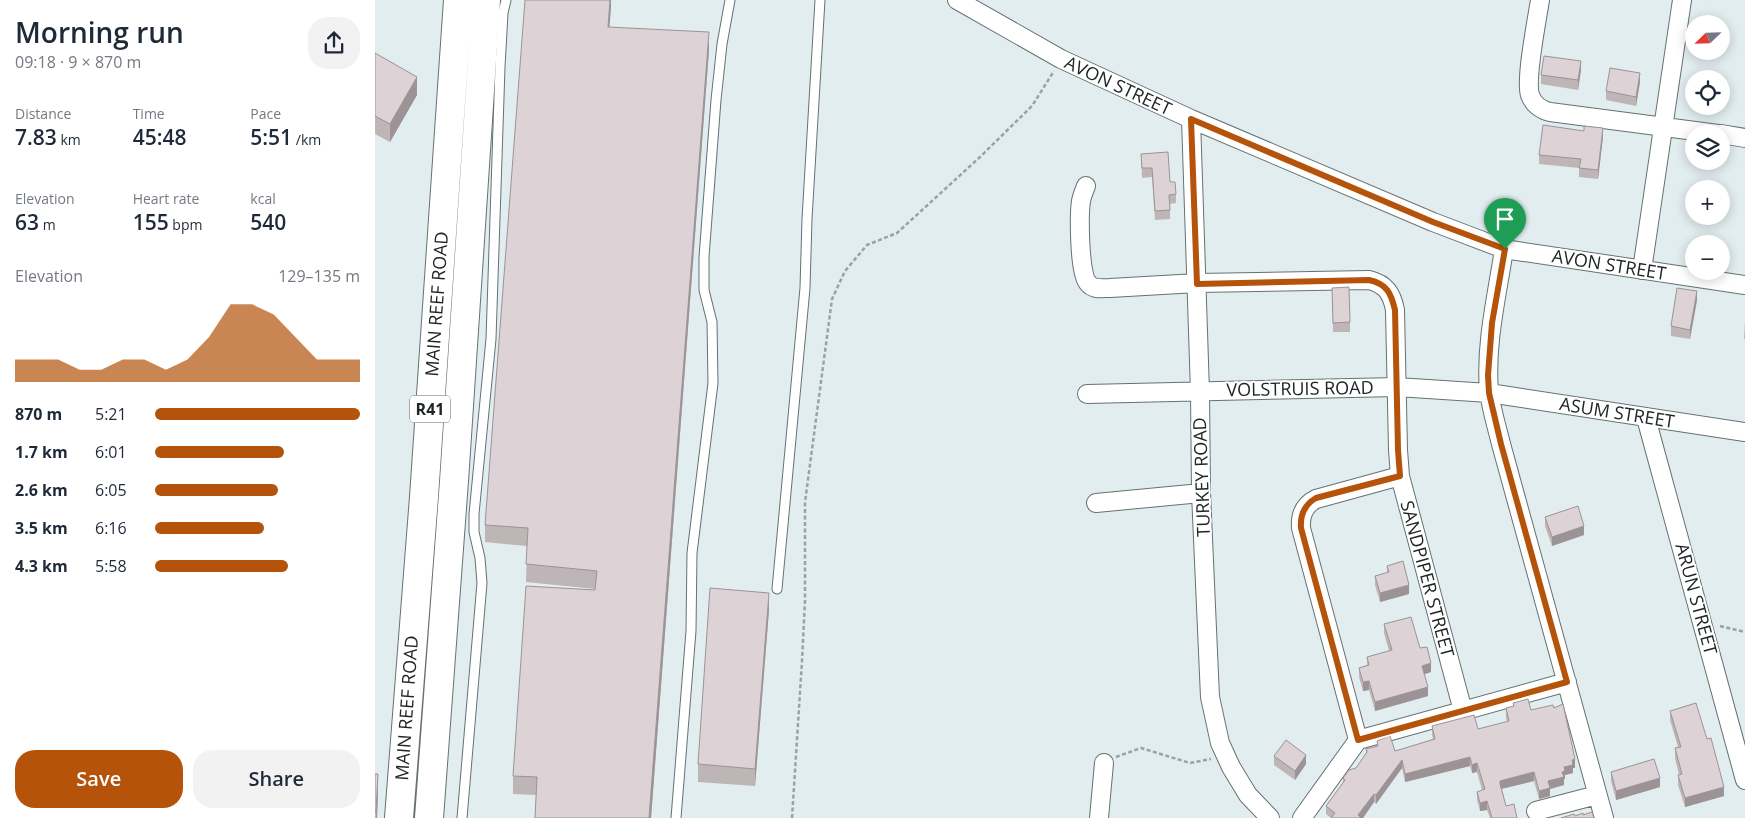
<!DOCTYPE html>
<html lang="en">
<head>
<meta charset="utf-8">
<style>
  body { margin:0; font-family:"Open Sans",sans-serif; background:#f2f2f3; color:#1f2937; height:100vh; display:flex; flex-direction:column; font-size:19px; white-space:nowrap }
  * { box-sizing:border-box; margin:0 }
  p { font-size:16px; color:#747a83 }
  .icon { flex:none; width:28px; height:28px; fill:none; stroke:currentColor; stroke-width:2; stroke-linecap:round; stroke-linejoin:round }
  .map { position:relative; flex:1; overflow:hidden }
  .sheet { display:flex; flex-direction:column; background:#fff; width:375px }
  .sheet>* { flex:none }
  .needle { width:32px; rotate:247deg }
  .buttons { position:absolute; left:1310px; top:15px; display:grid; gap:10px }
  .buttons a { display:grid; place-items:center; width:45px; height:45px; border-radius:50%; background:#fff; box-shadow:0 2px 12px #0003; font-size:25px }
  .pin { position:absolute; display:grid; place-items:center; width:42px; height:42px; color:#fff; margin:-51px -21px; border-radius:50% 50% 50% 0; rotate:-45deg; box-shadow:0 0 5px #0007 }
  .pin .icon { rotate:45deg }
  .round { display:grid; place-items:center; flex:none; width:52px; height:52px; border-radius:20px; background:#f2f2f3 }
  .summary { display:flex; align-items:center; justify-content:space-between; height:85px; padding:0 15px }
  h1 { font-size:28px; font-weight:600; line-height:38px }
  .figures { display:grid; grid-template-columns:repeat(3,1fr); gap:8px; height:85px; padding:5px 15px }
  .figures div { display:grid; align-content:center }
  .figures b { font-size:21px; font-weight:600 }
  .figures small { font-size:14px; font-weight:400 }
  .figures p { font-size:14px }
  .chart { height:140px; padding:10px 15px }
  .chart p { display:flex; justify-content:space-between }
  .chart svg { width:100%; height:90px; margin-top:5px; fill:#b45309; opacity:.7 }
  .button { display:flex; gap:10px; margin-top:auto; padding:10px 15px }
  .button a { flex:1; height:58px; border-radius:20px; background:#b45309; color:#fff; font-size:20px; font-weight:600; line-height:58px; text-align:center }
  .button a+a { background:#f2f2f3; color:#1f2937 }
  ul { padding:0 15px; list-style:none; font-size:16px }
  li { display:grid; grid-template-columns:80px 60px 1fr; align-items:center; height:38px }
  li i { height:12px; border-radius:6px; background:#b45309 }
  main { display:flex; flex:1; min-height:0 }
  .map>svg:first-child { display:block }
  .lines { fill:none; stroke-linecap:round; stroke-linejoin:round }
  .lane-casing { stroke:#667173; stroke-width:11 }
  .street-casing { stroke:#667173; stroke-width:20 }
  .primary-casing { stroke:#667173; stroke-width:30 }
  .path { stroke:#99a2a4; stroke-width:2.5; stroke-dasharray:4 2.5; stroke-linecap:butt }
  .lane { stroke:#fff; stroke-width:9 }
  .street { stroke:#fff; stroke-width:18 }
  .primary { stroke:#fff; stroke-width:28 }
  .wall { fill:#beb5b7 }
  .shaded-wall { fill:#9b9395 }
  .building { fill:#ddd2d5; stroke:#9b9395 }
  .route-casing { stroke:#fff; stroke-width:10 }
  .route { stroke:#b45309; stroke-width:6 }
  .labels { text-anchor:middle; stroke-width:4; stroke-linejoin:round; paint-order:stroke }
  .shield { fill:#fff; stroke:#636667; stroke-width:1 }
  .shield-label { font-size:16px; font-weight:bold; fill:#202526 }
  .street-label { font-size:18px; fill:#202526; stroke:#fff }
</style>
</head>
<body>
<main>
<section class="sheet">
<div class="summary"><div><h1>Morning run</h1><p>09:18 · 9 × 870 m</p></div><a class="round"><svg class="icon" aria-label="share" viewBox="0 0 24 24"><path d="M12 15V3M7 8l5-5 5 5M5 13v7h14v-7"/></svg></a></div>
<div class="figures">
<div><p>Distance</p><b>7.83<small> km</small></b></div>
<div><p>Time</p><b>45:48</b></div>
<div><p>Pace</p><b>5:51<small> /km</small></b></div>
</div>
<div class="figures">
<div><p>Elevation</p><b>63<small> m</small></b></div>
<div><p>Heart rate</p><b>155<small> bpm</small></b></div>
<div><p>kcal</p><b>540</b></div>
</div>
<div class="chart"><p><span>Elevation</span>129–135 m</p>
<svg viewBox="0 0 160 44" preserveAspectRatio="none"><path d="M0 44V33L10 33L20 33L30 38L40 38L50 33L60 33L70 38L80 33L90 22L100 6L110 6L120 11L130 22L140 33L150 33L160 33V44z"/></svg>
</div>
<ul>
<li><b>870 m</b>5:21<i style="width:100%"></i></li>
<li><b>1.7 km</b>6:01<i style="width:63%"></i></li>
<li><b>2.6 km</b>6:05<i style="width:60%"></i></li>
<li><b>3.5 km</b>6:16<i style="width:53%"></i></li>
<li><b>4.3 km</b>5:58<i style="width:65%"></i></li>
</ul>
<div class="button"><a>Save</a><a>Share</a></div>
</section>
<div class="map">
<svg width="1370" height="818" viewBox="0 0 1370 818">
  <rect width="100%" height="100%" fill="#e2edf0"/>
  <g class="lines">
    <defs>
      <path id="lane" d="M402,589L430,288L432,219L445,0
        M87,818L107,583L105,558L99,532V514L116,339L125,67L128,13L131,0
        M301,818L316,631L317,553L338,383L337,322L329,290V257L341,100L347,44L355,0"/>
      <path id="street" d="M582,0L686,59L816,119L1058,222L1129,249L1370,285
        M1165,0C1162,20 1150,79 1155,95C1158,104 1166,110 1175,112L1343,134
        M816,119L825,392L826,493L835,697L845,743L856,767L873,795L895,818
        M1346,134L1370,138
        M711,186C709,191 707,196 706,201C704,215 704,274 713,283C718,290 727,288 735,288L822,283L994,280C1011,284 1017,294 1020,310L1023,450L1025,476L1088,711
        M1129,249C1122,296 1110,344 1114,391C1116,409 1122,427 1126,444L1229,818
        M1267,270L1307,0
        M712,394L1022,387L1114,393L1370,432
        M1271,418L1370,780
        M721,503L826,493
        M983,740L926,528C925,515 929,505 941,499L1025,476
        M1161,811L1222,795
        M724,818L729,763
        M927,818L983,740L1192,682"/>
      <path id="primary" d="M24,818L49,497L83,0
        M54,818L79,481L111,0"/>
    </defs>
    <use href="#lane" class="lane-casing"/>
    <use href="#street" class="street-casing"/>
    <use href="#primary" class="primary-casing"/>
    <path class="path" d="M1345,626L1370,632
      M741,757L766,748L815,763L836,759
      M417,818L427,661L430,600V502L457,299L470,271L492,245L522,233L605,157L657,106L679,71"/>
    <use href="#lane" class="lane"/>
    <use href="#street" class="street"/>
    <use href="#primary" class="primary"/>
  </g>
  <path class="wall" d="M236,0L234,27L334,50L276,818H160L161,795L138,794V776L220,589L151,582L152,546L110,542V525Z
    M0,53L42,95L15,142L0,134Z
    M1206,70L1203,90L1166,84V75Z
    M1265,82L1261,106L1231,100V91Z
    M1228,137L1223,179L1204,177V168L1164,164V155Z
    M766,154L795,182L801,194V203L795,204V219L780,220L777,177L767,178Z
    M957,288L975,322V332H958Z
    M1322,300L1315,339L1296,336V326Z
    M1370,321V339H1369Z
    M1170,517L1209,535L1177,546L1170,526Z
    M1012,566L1034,594L1005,602L1000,585V576L1012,573Z
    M394,610L380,786L323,782V764Z
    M1009,624L1045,648L1056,672L1049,674L1053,696L1000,711L994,690L988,691L984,677V668L992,665V657L1014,651L1009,633Z
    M1138,703L1156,710L1200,768H1198V773L1190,775V779H1189V785L1175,789V796L1164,799L1159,781L1127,789L1131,806L1142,818H1115L1112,810L1105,811L1102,800V792L1107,790L1102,772L1097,773L1095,766L1030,782L1027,768L1001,804L999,802L988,818H956L951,814V806L968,783V778L981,768L991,753V749L1002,746V741L1020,751L1058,739L1057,735V726L1103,729L1132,722L1131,717V708L1138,707Z
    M1295,711L1349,796L1310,807L1303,785V775H1304L1300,758V748L1303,747L1295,720Z
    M899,756L931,764L920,780L899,765Z
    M1236,772L1285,787L1241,800L1236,781Z
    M0,774L3,792L2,818H0Z"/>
  <path class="shaded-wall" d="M235,0H236V8L233,45V27Z
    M334,32V50L276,818H274Z
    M1206,61V70L1203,90V80Z
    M1265,73V82L1261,106V97Z
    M42,77V95L15,142V124Z
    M1228,128V137L1223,179V170Z
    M1322,291V300L1315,339V330Z
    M1209,526V535L1177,546V537Z
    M1034,585V594L1005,602V593Z
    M394,593V610L380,786V769Z
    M1056,663V672L1047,675V666Z
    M994,681V690L988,691V682Z
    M1053,687V696L1000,711V702Z
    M931,755V764L920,780V771Z
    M1095,757V766L1030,782V774Z
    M1200,759V768H1198V773L1190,775V779H1189V785L1175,789V796L1164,799V791L1173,781L1197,760Z
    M1027,760V768L1001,804V795Z
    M1102,763V772L1097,773V765Z
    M1159,772V781L1125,789V781Z
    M3,774V792L2,818H1Z
    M1285,778V787L1241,800V791Z
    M1349,787V796L1310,807V798Z
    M999,794V802L988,818H983V815Z
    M1112,801V810L1105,811V803Z"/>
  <path class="building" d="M150,0H235L233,27L334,32L274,818H160L162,777L138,776L151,586L220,590L222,571L151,564L153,528L110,525Z
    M0,53L42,77L15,124L0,116Z
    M1169,56L1206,61L1203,80L1166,75Z
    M1235,68L1265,73L1261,97L1231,91Z
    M1168,125L1209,131V126L1228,128L1223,170L1204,168L1206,159L1164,155Z
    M793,152L795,182H800L801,194L794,195L795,210L780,211L777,168H767L766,154Z
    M974,287L975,322L958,323L957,288Z
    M1302,288L1322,291L1315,330L1296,326Z
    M1203,506L1209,526L1177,537L1170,517Z
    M1028,561L1034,585L1005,593L1000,576L1014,572L1012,566Z
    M335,588L394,593L380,769L323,764Z
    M1036,617L1045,648L1052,647L1056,663L1047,666L1053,687L1000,702L994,681L988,682L984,668L994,665L992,657L1017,650L1009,624Z
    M1153,699L1156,710L1178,705L1179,708L1188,704L1200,759L1197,760L1198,765L1189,767L1190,771L1187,772L1189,777L1173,781L1175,788L1164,791L1159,772L1125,781V784L1131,806L1139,804L1142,818H1117L1112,801L1105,803L1102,792L1110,789L1102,763L1097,765L1095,757L1030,774L1027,760L1001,795L999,794L983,815L986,818H956L960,813L951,806L970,780L968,778L974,770L981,768L992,752L991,749L1003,746L1002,741L1004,740L1015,736L1020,751L1060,739L1057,726L1099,715L1103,729L1134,721L1131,708L1139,706L1138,703Z
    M1321,703L1332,739L1336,738L1349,787L1310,798L1303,775L1307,774L1300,748L1306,747L1295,711Z
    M911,740L931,755L920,771L899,756Z
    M1279,759L1285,778L1241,791L1236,772Z
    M0,774H3L1,812H0Z
    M1217,812L1219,818H1186L1199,814L1200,816L1208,813V815Z"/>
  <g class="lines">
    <defs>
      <path id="route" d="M816,119L1058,222L1130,249L1117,323L1113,375L1114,393L1126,444L1192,682L983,740L926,528C925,515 929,505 941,498L1025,476L1023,450L1020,310C1016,293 1012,284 994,280L822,284Z"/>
    </defs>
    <use href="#route" class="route-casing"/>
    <use href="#route" class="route"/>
  </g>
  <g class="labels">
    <rect class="shield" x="35" y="395.5" width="40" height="27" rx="4"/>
    <g class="shield-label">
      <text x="55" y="415">R41</text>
    </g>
    <g class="street-label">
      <text transform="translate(743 86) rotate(25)" y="6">AVON STREET</text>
      <text transform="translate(1234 265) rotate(9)" y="6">AVON STREET</text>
      <text transform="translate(62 304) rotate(-86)" y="6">MAIN REEF ROAD</text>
      <text transform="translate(925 389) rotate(-1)" y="6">VOLSTRUIS ROAD</text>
      <text transform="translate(1242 413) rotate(9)" y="6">ASUM STREET</text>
      <text transform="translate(827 477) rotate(-92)" y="6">TURKEY ROAD</text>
      <text transform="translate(1052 579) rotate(75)" y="6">SANDPIPER STREET</text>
      <text transform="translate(1321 599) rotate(75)" y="6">ARUN STREET</text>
      <text transform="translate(32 708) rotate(-86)" y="6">MAIN REEF ROAD</text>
    </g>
  </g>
</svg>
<div class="buttons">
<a><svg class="needle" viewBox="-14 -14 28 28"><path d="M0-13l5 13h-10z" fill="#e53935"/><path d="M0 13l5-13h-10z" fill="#747a83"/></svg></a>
<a><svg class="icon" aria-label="locate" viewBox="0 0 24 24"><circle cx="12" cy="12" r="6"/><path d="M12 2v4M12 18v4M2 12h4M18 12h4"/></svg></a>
<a><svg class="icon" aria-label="layers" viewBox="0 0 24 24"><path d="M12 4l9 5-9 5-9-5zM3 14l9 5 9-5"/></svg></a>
<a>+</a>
<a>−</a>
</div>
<div class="pin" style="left:1130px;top:249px;background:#1e9e55"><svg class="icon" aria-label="arrive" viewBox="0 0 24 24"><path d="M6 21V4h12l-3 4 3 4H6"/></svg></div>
</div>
</main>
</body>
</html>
